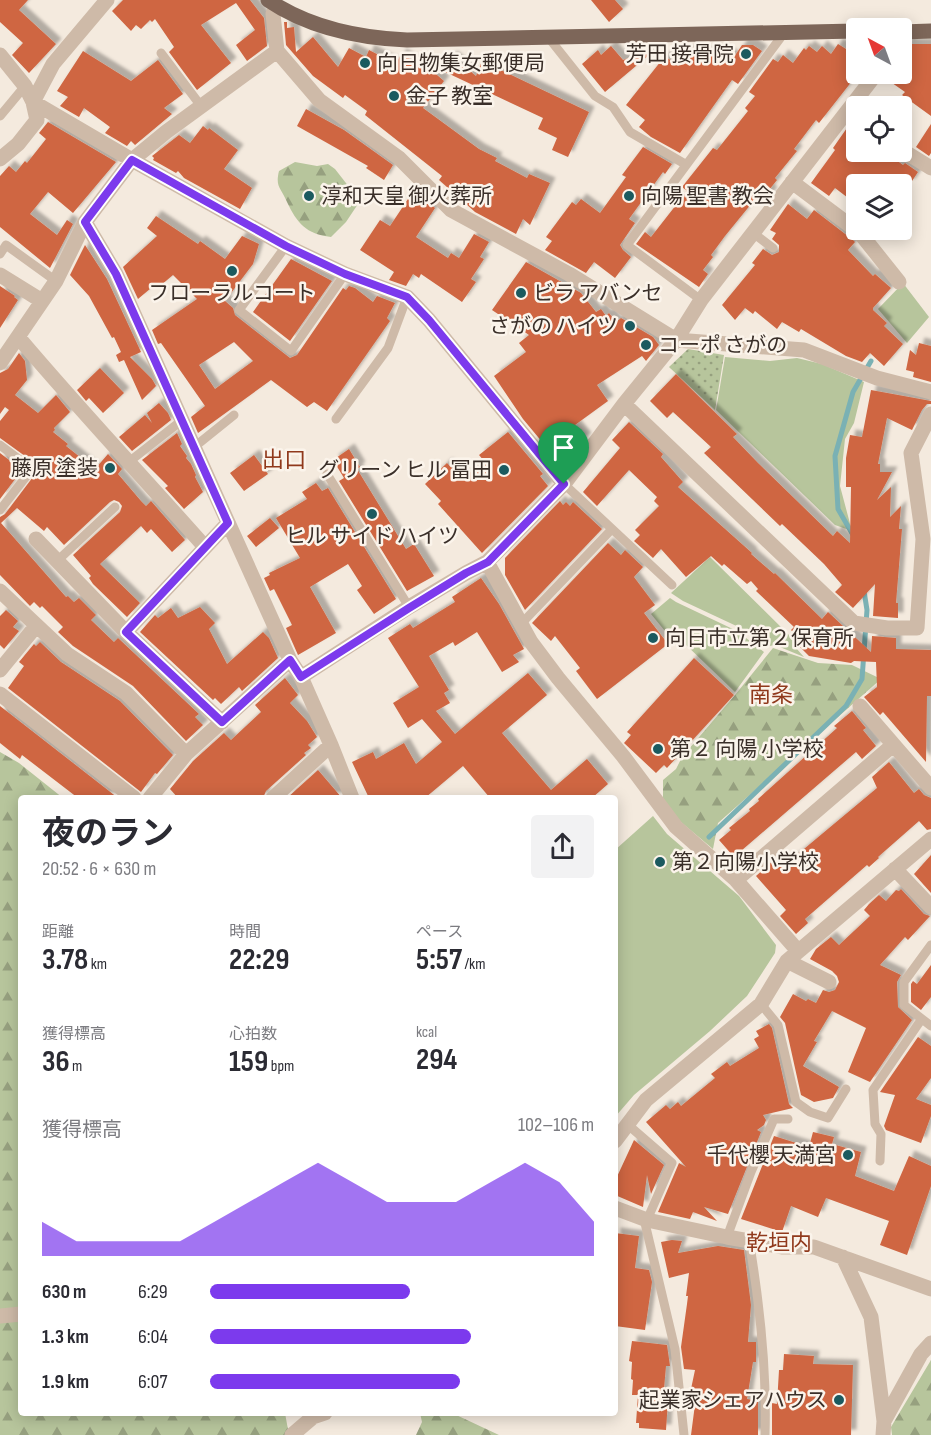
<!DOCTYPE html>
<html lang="ja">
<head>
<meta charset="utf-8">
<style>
  body { margin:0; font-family:"Sofia Sans Condensed","Noto Sans JP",sans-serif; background:#f2f2f3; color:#2b2b33; height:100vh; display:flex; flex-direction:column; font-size:22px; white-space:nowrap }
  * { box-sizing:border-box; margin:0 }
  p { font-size:20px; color:#7c7c81 }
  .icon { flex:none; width:33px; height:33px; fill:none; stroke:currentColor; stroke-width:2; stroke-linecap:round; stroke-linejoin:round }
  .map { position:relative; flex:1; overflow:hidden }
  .drawer { position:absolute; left:18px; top:795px; width:600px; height:621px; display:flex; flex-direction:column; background:#fff; border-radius:6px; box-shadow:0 3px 15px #0003 }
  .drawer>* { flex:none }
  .needle { width:39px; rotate:319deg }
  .buttons { position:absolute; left:846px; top:18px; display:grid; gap:12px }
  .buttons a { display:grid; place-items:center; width:66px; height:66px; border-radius:6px; background:#fff; box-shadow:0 3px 15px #0003; font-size:30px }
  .pin { position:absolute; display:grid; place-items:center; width:51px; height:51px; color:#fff; margin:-62px -26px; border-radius:50% 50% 50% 0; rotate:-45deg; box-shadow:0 0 6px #0007 }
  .pin .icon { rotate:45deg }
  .round { display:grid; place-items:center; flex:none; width:63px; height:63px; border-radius:6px; background:#f2f2f3 }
  .head { display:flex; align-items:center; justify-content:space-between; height:102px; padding:0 24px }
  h1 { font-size:33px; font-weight:700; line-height:45px }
  .stats { display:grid; grid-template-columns:repeat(3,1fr); gap:9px; height:102px; padding:6px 24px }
  .stats div { display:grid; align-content:center }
  .stats b { font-size:30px; font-weight:700 }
  .stats small { font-size:16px; font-weight:400 }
  .stats p { font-size:16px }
  .chart { height:168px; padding:12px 24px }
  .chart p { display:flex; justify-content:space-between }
  .chart svg { width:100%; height:108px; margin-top:6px; fill:#7c3aed; opacity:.7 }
  ul { padding:0 24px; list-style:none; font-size:20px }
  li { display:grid; grid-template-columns:96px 72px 1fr; align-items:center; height:45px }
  li i { height:15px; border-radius:8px; background:#7c3aed }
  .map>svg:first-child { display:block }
  .green { fill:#b7c59c }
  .forest { fill:url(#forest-firs) }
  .park { fill:url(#park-dots) }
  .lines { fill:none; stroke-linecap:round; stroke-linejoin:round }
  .stream { stroke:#7ab1b4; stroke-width:5 }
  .building { fill:#cf6642; fill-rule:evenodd; filter:url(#shadow) }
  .service { stroke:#cebaa8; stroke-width:9 }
  .minor { stroke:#cebaa8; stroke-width:15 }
  .primary { stroke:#7d6659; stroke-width:15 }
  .route-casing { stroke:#fff; stroke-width:12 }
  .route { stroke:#7c3aed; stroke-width:8 }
  .poi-dot { fill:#1b5a5f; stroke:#fbf4eb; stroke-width:2 }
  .labels { text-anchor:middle; stroke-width:5; stroke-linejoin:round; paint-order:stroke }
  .poi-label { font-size:21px; fill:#3a2f29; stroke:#fbf4eb; text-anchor:start }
  .neighbourhood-label { font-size:22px; fill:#90391c; stroke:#fbf4eb }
</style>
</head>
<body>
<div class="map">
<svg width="931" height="1435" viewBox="0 0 931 1435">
  <defs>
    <pattern id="forest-firs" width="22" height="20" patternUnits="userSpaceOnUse" patternTransform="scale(1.5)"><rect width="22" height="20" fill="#b7c59c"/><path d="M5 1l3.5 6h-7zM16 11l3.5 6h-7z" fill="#96a07f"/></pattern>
    <pattern id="park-dots" width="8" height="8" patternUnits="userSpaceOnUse" patternTransform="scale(1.5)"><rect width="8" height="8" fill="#b7c59c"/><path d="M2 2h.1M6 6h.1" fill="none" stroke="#96a07f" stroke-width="1.8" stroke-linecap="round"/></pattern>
    <filter id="shadow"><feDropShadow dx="5.5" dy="-5.5" stdDeviation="1.5" flood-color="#0004"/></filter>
  </defs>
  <rect width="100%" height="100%" fill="#f4eade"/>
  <path class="green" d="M903,283L929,317L907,343L878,309Z
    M725,357L770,361L797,358L822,364L864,382L854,423L845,439L840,486L852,531L835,525L716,410Z
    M710,557L791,637L796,648L804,657L775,645L769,646L745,630L683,601L671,593Z
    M670,598L676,602L737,631L764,652L735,692L684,643L678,647L651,614Z
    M653,816L667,834L739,896L776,945L775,953L747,996L710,1031L634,1095L615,1117V850Z"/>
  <path class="forest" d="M295,162L317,166L328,164L335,169L360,201L346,222L331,237C306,234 297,223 287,202C281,188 275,187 279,171Z
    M773,648L818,663L852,665L881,679L718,823L713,849L682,823L663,802V780L676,769L682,757L735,695Z
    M0,752L19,763L63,798H21V1413H285L289,1435H0Z
    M931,1360V1435H892L891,1427Z
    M420,1413H452L499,1435H416L422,1422Z"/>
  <path class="park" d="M688,349L724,355L715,410L669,367Z"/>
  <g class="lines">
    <path class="stream" d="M853,535L838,509L835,456L853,392L871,361
      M709,837L846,706L862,679L867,610L864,591"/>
  </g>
  <path class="building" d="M0,0H28L19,10L56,44L29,73L12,55L23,43L0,22Z
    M123,0H250L264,18L267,46L247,61L236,45L255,30L236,3L201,25L231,63L197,90L169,52L174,47L155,19L152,22L150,20L141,29L136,25L131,31L112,11Z
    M591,0H615L623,9L609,22Z
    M284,22H287V28L294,27L296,52L313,37L338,67L349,48L366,57L369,50L396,64L401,54L421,65L423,63L444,81L423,108L479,149L497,158L495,161L527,178L529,174L550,183L530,225L523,219L516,234L475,212L439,180L442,176L365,115L367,111L345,95L343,98L313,76L286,45Z
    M907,42L912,44H931V116L902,95L905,92L885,78L886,74H902V51Z
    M838,44L846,49L856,45V76L819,123L816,120L794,149L797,151L775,178L777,180L769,190L772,192L764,203L756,198L725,236L711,255L713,257L703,270L708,274L699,287L636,244L645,232L651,237L687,191L682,187L713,148L717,150L748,111L745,108L755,96L749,92L773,59L778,62L783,55L793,63L804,48L806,50L809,46L817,52L822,46L831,54Z
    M742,45H753L762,51L738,84L732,80L680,153L651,137L639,127L645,120L626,105L665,56L678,66L692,47L704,56L709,49L712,51L714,48L719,52L722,49L734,57Z
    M611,46L623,60L655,50L605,92L582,64L598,50L601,55Z
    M83,51L131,81L158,60L183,94L164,108L172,114L135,145L131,141L127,146L105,133L110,127L84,108L79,117L60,106L68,97L57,91Z
    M452,56L476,76L482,61L589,112L568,157L552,150L557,138L538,129L543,118L441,70Z
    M306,109L344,130L393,165L384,180L366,168L368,166L297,126Z
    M856,115V152H885L903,165L905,163L918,172L910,184H856V204L835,188L829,196L811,183L835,150L833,148Z
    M48,122L116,162L73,213L48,192L30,214L57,235L67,220L73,224L50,268L0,227V176L9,166L16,172L25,161L27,163L46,139L39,133Z
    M931,124V153L929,156L916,147Z
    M203,126L208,130L209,128L238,150L224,169L252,188L240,209L184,178L178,171L176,173L153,160L154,158L152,156L179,135L190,143Z
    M643,147L672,164L665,174L663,172L629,219L635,223L620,245L623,250L631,257L615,278L594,262L586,273L545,250L552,241L546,237L572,202L576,205L581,199L600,213L626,177L622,175Z
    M414,190L435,208L416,237L448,258L451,253L459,258L474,234L489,242L480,257L484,259L471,279L476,282L462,302L421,274L419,278L413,274L406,286L389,280L394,272L360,250L380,220L390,226Z
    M788,204L807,219L814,210L853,240L855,242L848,250L873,276L875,274L891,288L873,308V310L887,323L884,326L903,344L884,366L870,353L862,362L846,356L801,329L799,332L782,322L777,329L755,311L753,314L745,308L735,320L722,305L755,265L752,263L763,249L772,255L779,252V245L772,239L776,233L770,230Z
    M156,216L198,244L200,241L225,259L242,236L259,244L253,264L225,301L233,308L235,315L290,358L297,355L343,288L346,290L349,286L355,288L373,302L377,296L395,303L387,318L390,321L327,411L314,402L307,407L271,380L198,433L191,417L205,406L161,343L158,344L152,330L197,299L173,275L160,286L157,283L138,299L123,267L157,236L147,228ZM234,342L253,361L215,389L199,365Z
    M85,245L107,279L141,352L130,357L152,379L156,386L142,400L124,360L119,362L116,355L121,352L114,337L112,338L89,296L70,275Z
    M291,259L332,281L290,341L253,312Z
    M526,262L581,293L596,312L601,309L606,316L609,313L616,322L621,318L653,337L659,345L646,361L642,356L597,385L608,401L575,425L586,438L558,461L523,419L494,376L526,352L519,343L529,335L492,310Z
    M0,286L15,296L14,297L18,300L0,328Z
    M919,343L931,346V382L913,377L914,372L906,370L910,350L916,355Z
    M19,353L25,361L27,380L15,395L38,413L56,395L70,412L54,428L55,430L53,432L68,444L66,446L95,469L108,454L122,469L118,474L141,501L146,506L151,501L185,540L172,552L151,529L147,533L141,526L100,564L140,603L127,617L93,584L89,578L91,576L73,555L120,512L122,506L119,502L114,500L110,502L64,545L47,527L44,531L17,508L1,523L66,597L68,596L74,602L79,598L96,615L91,620L114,642L118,638L199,714L195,717L203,725L186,741L133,686L73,646L58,632L63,627L42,606L40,608L34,602L30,606L0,575V517L5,514L39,469L36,464L0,438V421L9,410L5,407L0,414V373L8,369Z
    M100,368L124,393L103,413L89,398L86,401L77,390Z
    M676,374L737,434L733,437L758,463L833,536L837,531L850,543L851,487H846V458L850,435L862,437L871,390L931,401V404H927L922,410L912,430L887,418L878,464H880V472H892L877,500L891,487L890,517L901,506L899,529H902L896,603H898V618L873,616L875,584L853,608L835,592L842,585L824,564L782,524L780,526L704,453L711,447L673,412L667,418L650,401Z
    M159,403L168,413L171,420L132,451L119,437L145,415L152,423L147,413Z
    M629,422L663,454L661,457L683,482L678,487L752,553L751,554L774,574L775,573L822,619L828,612L871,652L872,636L896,638V649L931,650V696H927L926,762L883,712L880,715L864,697L877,687L876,662L854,661L851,663L809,656L797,644L801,640L791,630L794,627L756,591L758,589L751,581L747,584L724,564L722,566L711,556L686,577L661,549L653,558L634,541L640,535L635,530L659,506L654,501L657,497L629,470L597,506L583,492L620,448L612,440Z
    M508,432L543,474L540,476L548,486L482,553L438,504L441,501L425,484L447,463L462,479L484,461L479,455Z
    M177,433L182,444L180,446L187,456L186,458L191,464L196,475L195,477L203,492L184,509L165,488L168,486L142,460Z
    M349,449L360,467L357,469L406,549L414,544L434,576L407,591L339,481L344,478L333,460Z
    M0,453L22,470L0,499Z
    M254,455L268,474L244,491L230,473Z
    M316,483L322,491L328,488L396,599L374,614L357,590L362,586L348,564L310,587L336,633L298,655L286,628L292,625L274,589L270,591L264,578L270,575L269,573L300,558L276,518L307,499L302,492Z
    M560,501L563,505L566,502L570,506L573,502L602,529L525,610L505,575V558Z
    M270,518L279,528L256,547L247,536Z
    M608,543L621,555L625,550L643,567L634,577L655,605L644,613L668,644L597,699L576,671L580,668L555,636L551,641L532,623Z
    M481,578L499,604L524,649L513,655L519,662L502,672L477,632L455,646L453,642L429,656L449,690L444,693L450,703L436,711L455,734L528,673L547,695L502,733L551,790L587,759L608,784L592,798H490L463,766L425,798H369L352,762L373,752L376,759L404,743L416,764L442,742L422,719L408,728L393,703L419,687L388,638L410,624L413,628L455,602L452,597Z
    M200,607L215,623L209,629L227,664L263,632L269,638L278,658L242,691L239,687L221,704L215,698L213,700L140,632L155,615L158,618L171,608L178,618Z
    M6,610L18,621L13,627L19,631L4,649L0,645V616Z
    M40,642L61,662L120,701L173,755L157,774L155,773L141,792L8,688L24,666L19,662L34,644L36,646Z
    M694,658L734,695L667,768L664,765L656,773L624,743L631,735L627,732Z
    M285,678L298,695L290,703L307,721L317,737L308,745L311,748L304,753L306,755L266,791L263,798H178L170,789L193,761L224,733L231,740L261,712L255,705Z
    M0,706L118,798H78L22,755L20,759L0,743Z
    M852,711L866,728L863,730L876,746L862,759L856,752L734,857L719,840L731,830L729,828L750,811L749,809L759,801L758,799L837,728L834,726Z
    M889,762L914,793L919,789L924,795L931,798V829L927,830L919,821L878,857L879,858L869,867L867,865L805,919L808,923L796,934L780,916L786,910L756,876L774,860L780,867L791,857L792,859L877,788L872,777Z
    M318,770L342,798H287Z
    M931,855V893L914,874Z
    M901,889L924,914L930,916L908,940L905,937L880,965L901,975L897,982L898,1007L912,1020L870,1082L848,1072L866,1028L832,1011L814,1041L817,1042L803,1066L839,1087L833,1098L814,1102L801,1095L785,1023L780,1017L793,994L806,1001L808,999L816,1003L823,990L829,992L835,990L839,982L837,976L832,971L810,959L816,949L831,937L839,945L870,916L864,910L869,904L879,895L886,901L896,890L899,891Z
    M931,965V997L921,1010L911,1002V984L913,981L917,984Z
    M769,1024L772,1028L789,1104L793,1108L763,1115L766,1120L764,1125L757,1130L761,1132L728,1214L704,1207L717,1221L693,1212L690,1219L658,1212L679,1163L686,1167L646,1122L666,1105L670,1109L678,1102L681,1106L715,1078L711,1074L727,1062L730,1066L759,1048L754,1039L759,1036L756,1031Z
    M918,1037L931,1046V1078L916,1099L931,1105V1116L921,1143L886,1130L884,1126L895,1095L880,1092Z
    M813,1132L834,1137L832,1144L861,1152L855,1176L894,1191L909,1156L931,1166V1186L907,1255L880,1245L889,1221L826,1198L818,1217L791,1206L782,1232L741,1219L774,1136L809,1147Z
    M634,1140L664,1165L651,1194L647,1175L643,1207L615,1195V1181Z
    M615,1233L639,1236L635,1268L649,1270L652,1282L645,1330L615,1326L617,1291H615Z
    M672,1240L682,1241L678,1253L718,1246L744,1250L751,1305L748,1342H756V1362H753L747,1399L758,1401V1435H691L697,1389H691L695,1370L684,1369L681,1347L687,1304L688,1296H686L689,1273L669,1278L661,1242Z
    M632,1341L667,1345L670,1366H666L663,1400H668L666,1430L639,1428V1423H636L638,1395H632L633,1380L631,1379L632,1362L629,1361Z
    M784,1354L814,1356L813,1364L853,1365L851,1435H772V1403L777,1404L779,1370H783Z"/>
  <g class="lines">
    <path class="service" d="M548,37L595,96L613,107L630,132L685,164
      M161,53L201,106
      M0,116L25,86
      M753,233L773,248
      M286,246L239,310L291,351L345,274
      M0,254L6,245L56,281
      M701,300L627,245L784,33
      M336,419L388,348L407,297
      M0,445L32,469L0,510
      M193,448L234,415
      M130,461L181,421
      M327,474L409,607
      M564,484L672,585
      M57,561L115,507
      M520,625L612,529
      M931,945L904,982V1005L931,1026
      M761,1004L778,1025L796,1102L810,1112L828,1118L846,1089
      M627,1124L672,1163L647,1220
      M880,1161L881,1134L875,1124L873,1090L921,1020
      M644,1219L675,1349L684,1435
      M727,1237L751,1172L774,1119H788
      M749,1240C760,1305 767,1369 765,1435"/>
    <path class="minor" d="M277,6L273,14L277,51L319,100L399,158L451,210L569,274L676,340L804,350L877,378L931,392
      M0,55L25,86L33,102L132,160L286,246L345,274L407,297L429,320L564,484
      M902,150L931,168
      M0,159L18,144L37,120L33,102L53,64L107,0
      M792,182L860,233L899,282
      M85,222L116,274L290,660L301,677L331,745L352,798
      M0,275L42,301
      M19,338C79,409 143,477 205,547
      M0,363L56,281L85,222L132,160L166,132L277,51
      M624,404L854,623L887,628H917L923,539L911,453L931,414
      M36,539L126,632L222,722
      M487,562L531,642L558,678L623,756L676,827L736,880L798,951
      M0,591L67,654L126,693L186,754
      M126,632L228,523
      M0,670L36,626
      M301,677L409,607L466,573L487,562L564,484L624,404L676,340L701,300L876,74
      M0,694L134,798
      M860,706L931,788
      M150,798L186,754L290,660
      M273,798L331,745
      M895,869L931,907
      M736,880L893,745
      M787,961L829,982
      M615,1141L646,1100L761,1004L787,961L931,839
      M615,1208L647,1220L727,1237L783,1247H814L931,1289
      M843,1257L871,1317L884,1421
      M0,1316L21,1314
      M292,1435L313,1417L325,1413
      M883,1435L884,1421L921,1354L931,1343"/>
    <path class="primary" d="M268,0C308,27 359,38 407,40L856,31
      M902,32L931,31"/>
  </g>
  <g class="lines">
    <defs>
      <path id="route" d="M132,160L286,246L345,274L407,297L429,320L564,484L488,562L466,573L409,608L301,677L290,660L222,722L126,632L228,523L116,274L85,222Z"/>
    </defs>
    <use href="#route" class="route-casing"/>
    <use href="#route" class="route"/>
  </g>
  <g class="poi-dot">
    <circle cx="746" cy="54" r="6"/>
    <circle cx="365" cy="63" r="6"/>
    <circle cx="394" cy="96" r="6"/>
    <circle cx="309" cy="196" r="6"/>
    <circle cx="629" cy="196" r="6"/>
    <circle cx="232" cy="271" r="6"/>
    <circle cx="521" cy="293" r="6"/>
    <circle cx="630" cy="326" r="6"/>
    <circle cx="646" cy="345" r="6"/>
    <circle cx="110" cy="468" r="6"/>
    <circle cx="504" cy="470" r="6"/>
    <circle cx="372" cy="514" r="6"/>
    <circle cx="653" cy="638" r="6"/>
    <circle cx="658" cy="749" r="6"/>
    <circle cx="660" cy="862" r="6"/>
    <circle cx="848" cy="1155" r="6"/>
    <circle cx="839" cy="1400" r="6"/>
  </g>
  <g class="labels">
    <g class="poi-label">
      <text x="734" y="61" text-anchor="end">芳田 接骨院</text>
      <text x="377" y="70">向日物集女郵便局</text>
      <text x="406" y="103">金子 教室</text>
      <text x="321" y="203">淳和天皇 御火葬所</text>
      <text x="641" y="203">向陽 聖書 教会</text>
      <text x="232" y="300" text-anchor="middle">フローラルコート</text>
      <text x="533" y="300">ビラ アバンセ</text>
      <text x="618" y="333" text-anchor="end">さがの ハイツ</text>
      <text x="658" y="352">コーポ さがの</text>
      <text x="98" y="475" text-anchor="end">藤原 塗装</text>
      <text x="492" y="477" text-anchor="end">グリーン ヒル 冨田</text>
      <text x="372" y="543" text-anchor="middle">ヒル サイド ハイツ</text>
      <text x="665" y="645">向日市立第２保育所</text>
      <text x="670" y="756">第２ 向陽 小学校</text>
      <text x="672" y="869">第２向陽小学校</text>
      <text x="836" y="1162" text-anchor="end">千代櫻 天満宮</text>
      <text x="827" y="1407" text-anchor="end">起業家シェアハウス</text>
    </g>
    <g class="neighbourhood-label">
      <text x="284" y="467">出口</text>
      <text x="771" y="702">南条</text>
      <text x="779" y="1250">乾垣内</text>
    </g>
  </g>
</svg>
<div class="buttons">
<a><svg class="needle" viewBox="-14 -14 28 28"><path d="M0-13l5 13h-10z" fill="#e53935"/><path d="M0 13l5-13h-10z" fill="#7c7c81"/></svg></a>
<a><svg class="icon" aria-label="locate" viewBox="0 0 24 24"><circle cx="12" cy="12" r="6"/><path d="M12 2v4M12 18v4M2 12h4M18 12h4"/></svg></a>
<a><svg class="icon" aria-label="layers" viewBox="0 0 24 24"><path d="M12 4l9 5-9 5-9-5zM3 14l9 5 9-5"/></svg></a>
</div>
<div class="pin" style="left:564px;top:484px;background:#1e9e55"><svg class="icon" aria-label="arrive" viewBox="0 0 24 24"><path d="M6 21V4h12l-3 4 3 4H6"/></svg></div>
<section class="drawer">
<div class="head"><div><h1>夜のラン</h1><p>20:52 · 6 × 630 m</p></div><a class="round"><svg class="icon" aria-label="share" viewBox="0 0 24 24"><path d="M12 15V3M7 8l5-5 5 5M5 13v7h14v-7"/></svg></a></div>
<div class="stats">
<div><p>距離</p><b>3.78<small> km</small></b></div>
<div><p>時間</p><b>22:29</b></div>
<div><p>ペース</p><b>5:57<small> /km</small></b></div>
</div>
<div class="stats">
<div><p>獲得標高</p><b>36<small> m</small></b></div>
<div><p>心拍数</p><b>159<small> bpm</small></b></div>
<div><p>kcal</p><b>294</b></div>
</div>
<div class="chart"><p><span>獲得標高</span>102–106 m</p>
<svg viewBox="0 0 160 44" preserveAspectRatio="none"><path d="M0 44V30L10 38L20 38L30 38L40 38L50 30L60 22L70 14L80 6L90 14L100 22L110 22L120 22L130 14L140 6L150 14L160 30V44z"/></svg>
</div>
<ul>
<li><b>630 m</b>6:29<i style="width:52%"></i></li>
<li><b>1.3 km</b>6:04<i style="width:68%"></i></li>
<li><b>1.9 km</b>6:07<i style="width:65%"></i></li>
</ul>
</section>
</div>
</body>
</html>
